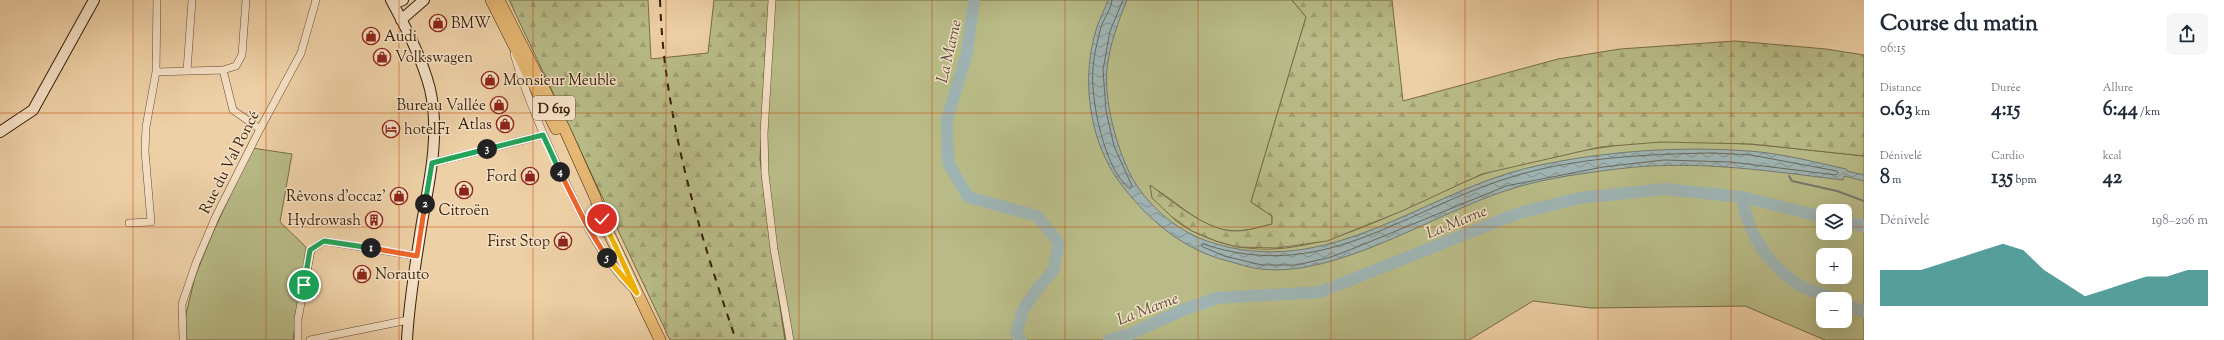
<!DOCTYPE html>
<html lang="fr">
<head>
<meta charset="utf-8">
<style>
  body { margin:0; font-family:"Sorts Mill Goudy",serif; background:#f6f6f7; color:#1f2937; height:100vh; display:flex; flex-direction:column; font-size:15px; white-space:nowrap }
  * { box-sizing:border-box; margin:0 }
  p { font-size:13px; color:#747a83 }
  .icon { flex:none; width:22px; height:22px; fill:none; stroke:currentColor; stroke-width:2; stroke-linecap:round; stroke-linejoin:round }
  .map { position:relative; flex:1; overflow:hidden }
  .drawer { display:flex; flex-direction:column; background:#fff; width:360px }
  .drawer>* { flex:none }
  .controls { position:absolute; left:1816px; top:204px; display:grid; gap:8px }
  .controls a { display:grid; place-items:center; width:36px; height:36px; border-radius:8px; background:#fff; box-shadow:0 4px 16px #0002; font-size:20px }
  .pin { position:absolute; display:grid; place-items:center; width:34px; height:34px; color:#fff; margin:-17px; border:2px solid #fff; border-radius:50%; box-shadow:0 1px 4px #0007 }
  .km { position:absolute; width:20px; height:20px; margin:-10px; border-radius:50%; background:#222; color:#fff; font-size:11px; line-height:20px; text-align:center }
  .round { display:grid; place-items:center; flex:none; width:42px; height:42px; border-radius:8px; background:#f6f6f7 }
  .summary { display:flex; align-items:center; justify-content:space-between; height:68px; padding:0 16px }
  h1 { font-size:22px; font-weight:700; line-height:30px }
  .figures { display:grid; grid-template-columns:repeat(3,1fr); gap:6px; height:68px; padding:4px 16px }
  .figures div { display:grid; align-content:center }
  .figures b { font-size:20px; font-weight:700 }
  .figures small { font-size:11px; font-weight:400 }
  .figures p { font-size:11px }
  .chart { height:112px; padding:8px 16px }
  .chart p { display:flex; justify-content:space-between }
  .chart svg { width:100%; height:72px; margin-top:4px; fill:#0f766e; opacity:.7 }
  main { display:flex; flex:1; min-height:0 }
  .map>svg:first-child { display:block }
  .green { fill:#b8bb87; stroke:#786c48; fill-rule:evenodd }
  .forest { fill:url(#forest-firs); stroke:#786c48 }
  .water { fill:url(#water-waves); stroke:#75786f }
  .lines { fill:none; stroke-linecap:round; stroke-linejoin:round }
  .shore { stroke:#6a695e; stroke-width:1 }
  .stream { stroke:#75786f; stroke-width:2 }
  .river { stroke:#9eb4b3; stroke-width:12 }
  .street-casing { stroke:#654a30; stroke-width:8 }
  .secondary-casing { stroke:#371e08; stroke-width:12 }
  .primary-casing { stroke:#371e08; stroke-width:12 }
  .street { stroke:#f4e0c5; stroke-width:7 }
  .secondary { stroke:#f4e0c5; stroke-width:10 }
  .primary { stroke:#e7b873; stroke-width:11 }
  .rail { stroke:#371e08; stroke-width:2; stroke-dasharray:7 7; stroke-linecap:butt }
  .split-1-casing { stroke:#fff; stroke-width:8 }
  .split-2-casing { stroke:#fff; stroke-width:8 }
  .split-3-casing { stroke:#fff; stroke-width:8 }
  .split-4-casing { stroke:#fff; stroke-width:8 }
  .split-5-casing { stroke:#fff; stroke-width:8 }
  .split-6-casing { stroke:#fff; stroke-width:8 }
  .split-7-casing { stroke:#fff; stroke-width:8 }
  .split-1 { stroke:#22a559; stroke-width:5 }
  .split-2 { stroke:#f0652b; stroke-width:5 }
  .split-3 { stroke:#22a559; stroke-width:5 }
  .split-4 { stroke:#22a559; stroke-width:5 }
  .split-5 { stroke:#f0652b; stroke-width:5 }
  .split-6 { stroke:#f5b400; stroke-width:5 }
  .split-7 { stroke:#f5b400; stroke-width:5 }
  .grid { fill:none; stroke:#c54d0b; stroke-width:1; stroke-opacity:0.55 }
  .labels { text-anchor:middle; stroke-width:3; stroke-linejoin:round; paint-order:stroke }
  .shield { fill:#f4e0c5; stroke:#705841; stroke-width:1 }
  .shield-label { font-size:14px; font-weight:bold; fill:#371e08 }
  .poi-label { font-size:15px; fill:#371e08; stroke:#f4e0c5; text-anchor:start }
  .street-label { font-size:15px; fill:#371e08; stroke:#f4e0c5 }
  .water-label { font-size:16px; font-style:italic; fill:#564b3b; stroke:#f4e0c5 }
</style>
</head>
<body>
<main>
<div class="map">
<svg width="1864" height="340" viewBox="0 0 1864 340">
  <defs>
    <pattern id="forest-firs" width="22" height="20" patternUnits="userSpaceOnUse"><rect width="22" height="20" fill="#b8bb87"/><path d="M5 1l3.5 6h-7zM16 11l3.5 6h-7z" fill="#9fa073"/></pattern>
    <pattern id="water-waves" width="16" height="10" patternUnits="userSpaceOnUse"><rect width="16" height="10" fill="#9eb4b3"/><path d="M0 5q4-4 8 0t8 0" fill="none" stroke="#829290"/></pattern>
  </defs>
  <rect width="100%" height="100%" fill="#eed0a6"/>
  <filter id="stains"><feTurbulence type="fractalNoise" baseFrequency=".005" numOctaves="4"/><feColorMatrix values="0 0 0 0 .2 0 0 0 0 .09 0 0 0 0 .02 0 0 0 .5 -.17"/></filter>
  <radialGradient id="worn" r=".72"><stop offset=".6" stop-color="#630" stop-opacity="0"/><stop offset="1" stop-color="#630" stop-opacity=".3"/></radialGradient>
  <path class="green" d="M769,0H1292L1306,17L1251,202L1272,216V224C1260,227 1247,231 1235,231C1202,231 1177,200 1150,186C1157,196 1164,208 1172,217C1182,227 1196,233 1208,238C1300,276 1398,207 1481,175C1513,162 1565,153 1599,148C1686,133 1777,147 1864,156V340H1825L1745,306L1591,308L1533,301L1469,340H785L771,249L760,159ZM1823,211H1845V233H1823ZM1823,255H1845V277H1823ZM1823,299H1845V321H1823Z
    M252,148L292,154L280,222L306,247L293,340H187L185,318L195,277L211,237Z"/>
  <path class="forest" d="M509,0H648L651,59L708,53L714,0H769L760,159L771,249L785,340H670Z
    M1292,0H1392L1403,101L1558,59L1620,49L1735,41L1826,49L1864,55V156L1751,144L1661,142L1600,147L1482,174L1402,211L1327,241L1277,248L1237,247L1216,241L1192,231L1172,217L1152,198L1150,185C1172,201 1208,232 1236,231C1247,231 1260,227 1272,224V216L1251,202L1306,17Z"/>
  <path class="water" d="M1108,0H1127C1118,22 1110,44 1107,68C1104,101 1116,145 1130,174C1145,203 1175,230 1207,241C1329,283 1422,191 1536,166C1605,151 1678,146 1748,151C1781,153 1814,162 1846,169L1847,171L1864,175V181L1844,176L1843,180C1760,170 1687,158 1602,171C1571,175 1538,180 1508,190C1435,213 1337,278 1261,269C1250,268 1239,264 1228,261C1182,250 1145,217 1118,180C1088,138 1081,75 1097,27C1100,18 1105,9 1108,0Z"/>
  <g class="lines">
    <path class="shore" d="M1112,0C1111,11 1102,20 1100,31C1097,43 1094,55 1093,67C1090,98 1104,170 1130,189L1132,186L1114,146L1106,111L1103,70L1110,31L1123,0
      M1712,153L1751,155L1837,171L1838,173L1836,175L1731,162L1664,160L1603,167L1506,186L1352,249L1331,257L1297,265H1262L1224,256L1201,246L1203,244C1321,283 1396,215 1502,180C1566,158 1645,154 1712,153Z"/>
    <path class="stream" d="M1789,176L1792,181L1837,191L1864,201"/>
    <path class="river" d="M974,0L967,53L947,119L948,163L968,197L1037,216L1059,243L1053,271L1038,288L1023,310L1016,334L1021,340
      M1742,197C1747,234 1771,270 1805,288C1815,293 1827,295 1837,299
      M1845,222L1864,226
      M1850,306L1864,312
      M1109,340L1130,334L1183,310L1217,298L1320,292L1519,213L1580,198L1665,189L1742,197L1823,217"/>
    <defs>
      <path id="street" d="M772,0L764,133L765,174L774,249L790,340
        M514,54C527,99 546,142 567,185C584,221 602,259 632,288
        M223,70L233,110L260,129
        M187,71L192,0
        M156,72L223,70L236,66L242,55L246,0
        M432,163L543,135
        M129,223L151,222L145,151L146,127L156,72L157,0
        M183,340L182,304L196,263L216,216L260,129L301,53L316,0
        M298,340V319L311,250L324,241L417,256
        M310,340L408,320"/>
      <path id="secondary" d="M391,0C406,28 422,58 430,89C440,133 430,179 422,222C416,261 409,300 407,340
        M393,4L403,0
        M401,20L424,0
        M0,132L33,110L94,0"/>
      <path id="primary" d="M491,0L556,129
        M499,0L564,128L595,197L602,219L660,340"/>
    </defs>
    <use href="#street" class="street-casing"/>
    <use href="#secondary" class="secondary-casing"/>
    <use href="#primary" class="primary-casing"/>
    <use href="#street" class="street"/>
    <use href="#secondary" class="secondary"/>
    <use href="#primary" class="primary"/>
    <path class="rail" d="M660,0C664,117 698,230 736,340"/>
  </g>
  <g class="lines">
    <defs>
      <path id="split-1" d="M304,285L310,250L324,241L371,248"/>
      <path id="split-2" d="M371,248L417,256L425,204"/>
      <path id="split-3" d="M425,204L432,163L487,149"/>
      <path id="split-4" d="M487,149L543,135L560,172"/>
      <path id="split-5" d="M560,172L585,222L607,258"/>
      <path id="split-6" d="M607,258L637,293L615,245"/>
      <path id="split-7" d="M602,219L615,245"/>
    </defs>
    <use href="#split-1" class="split-1-casing"/>
    <use href="#split-2" class="split-2-casing"/>
    <use href="#split-3" class="split-3-casing"/>
    <use href="#split-4" class="split-4-casing"/>
    <use href="#split-5" class="split-5-casing"/>
    <use href="#split-6" class="split-6-casing"/>
    <use href="#split-7" class="split-7-casing"/>
    <use href="#split-1" class="split-1"/>
    <use href="#split-2" class="split-2"/>
    <use href="#split-3" class="split-3"/>
    <use href="#split-4" class="split-4"/>
    <use href="#split-5" class="split-5"/>
    <use href="#split-6" class="split-6"/>
    <use href="#split-7" class="split-7"/>
  </g>
  <path class="grid" d="M133,0V340M266,0V340M399,0V340M533,0V340M666,0V340M799,0V340M932,0V340M1065,0V340M1198,0V340M1331,0V340M1465,0V340M1598,0V340M1731,0V340M0,113H1864M0,227H1823M1845,227H1864"/>
  <defs>
    <symbol id="shop-ring" viewBox="-11 -11 22 22"><circle r="9.5" fill="#f4e0c5" stroke="#8f2418" stroke-width="1.5"/><path d="M-5-2.5h2.3a2.7 3.5 0 0 1 5.4 0H5L5.5 6h-11ZM-1.5-2.5h3a1.5 2.3 0 0 0-3 0Z" fill="#8f2418"/></symbol>
    <symbol id="hotel-ring" viewBox="-11 -11 22 22"><circle r="9.5" fill="#f4e0c5" stroke="#8f2418" stroke-width="1.5"/><path d="M-6-4.5h1.5V1H6V5H4.5V3h-9V5H-6ZM-4 0a1.8 1.8 0 1 1 3.6 0ZM.5 0V-2.5h3Q6-2.5 6 0Z" fill="#8f2418"/></symbol>
    <symbol id="building-ring" viewBox="-11 -11 22 22"><circle r="9.5" fill="#f4e0c5" stroke="#8f2418" stroke-width="1.5"/><path d="M-4-6H4V6H1V3H-1V6H-4ZM-2.5-4.3h1.7v1.8h-1.7ZM.8-4.3h1.7v1.8H.8ZM-2.5-1h1.7V.8h-1.7ZM.8-1h1.7V.8H.8Z" fill="#8f2418"/></symbol>
  </defs>
  <g fill-rule="evenodd">
    <use href="#shop-ring" x="428" y="13" width="20" height="20"/>
    <use href="#shop-ring" x="361" y="26" width="20" height="20"/>
    <use href="#shop-ring" x="372" y="47" width="20" height="20"/>
    <use href="#shop-ring" x="480" y="70" width="20" height="20"/>
    <use href="#shop-ring" x="489" y="95" width="20" height="20"/>
    <use href="#shop-ring" x="495" y="114" width="20" height="20"/>
    <use href="#hotel-ring" x="381" y="119" width="20" height="20"/>
    <use href="#shop-ring" x="520" y="166" width="20" height="20"/>
    <use href="#shop-ring" x="454" y="180" width="20" height="20"/>
    <use href="#shop-ring" x="389" y="186" width="20" height="20"/>
    <use href="#building-ring" x="364" y="210" width="20" height="20"/>
    <use href="#shop-ring" x="553" y="231" width="20" height="20"/>
    <use href="#shop-ring" x="352" y="264" width="20" height="20"/>
  </g>
  <g class="labels">
    <rect class="shield" x="533" y="96" width="42" height="24" rx="3"/>
    <g class="shield-label">
      <text x="554" y="113">D 619</text>
    </g>
    <g class="poi-label">
      <text x="451" y="28">BMW</text>
      <text x="384" y="41">Audi</text>
      <text x="395" y="62">Volkswagen</text>
      <text x="503" y="85">Monsieur Meuble</text>
      <text x="486" y="110" text-anchor="end">Bureau Vallée</text>
      <text x="492" y="129" text-anchor="end">Atlas</text>
      <text x="404" y="134">hotelF1</text>
      <text x="517" y="181" text-anchor="end">Ford</text>
      <text x="386" y="201" text-anchor="end">Rêvons d’occaz’</text>
      <text x="464" y="215" text-anchor="middle">Citroën</text>
      <text x="361" y="225" text-anchor="end">Hydrowash</text>
      <text x="550" y="246" text-anchor="end">First Stop</text>
      <text x="375" y="279">Norauto</text>
    </g>
    <g class="street-label">
      <text transform="translate(229 162) rotate(-63)" y="5">Rue du Val Poncé</text>
    </g>
    <g class="water-label">
      <text transform="translate(948 51) rotate(-77)" y="6">La Marne</text>
      <text transform="translate(1456 221) rotate(-22)" y="6">La Marne</text>
      <text transform="translate(1147 308) rotate(-21)" y="6">La Marne</text>
    </g>
  </g>
  <rect width="100%" height="100%" filter="url(#stains)"/>
  <rect width="100%" height="100%" fill="url(#worn)"/>
</svg>
<div class="controls">
<a><svg class="icon" aria-label="layers" viewBox="0 0 24 24"><path d="M12 4l9 5-9 5-9-5zM3 14l9 5 9-5"/></svg></a>
<a>+</a>
<a>−</a>
</div>
<div class="pin" style="left:304px;top:285px;background:#1e9e55"><svg class="icon" aria-label="arrive" viewBox="0 0 24 24"><path d="M6 21V4h12l-3 4 3 4H6"/></svg></div>
<div class="pin" style="left:602px;top:219px;background:#d93025"><svg class="icon" aria-label="check" viewBox="0 0 24 24"><path d="M5 12l5 5 9-10"/></svg></div>
<b class="km" style="left:371px;top:248px">1</b>
<b class="km" style="left:425px;top:204px">2</b>
<b class="km" style="left:487px;top:149px">3</b>
<b class="km" style="left:560px;top:172px">4</b>
<b class="km" style="left:607px;top:258px">5</b>
</div>
<section class="drawer">
<div class="summary"><div><h1>Course du matin</h1><p>06:15</p></div><a class="round"><svg class="icon" aria-label="share" viewBox="0 0 24 24"><path d="M12 15V3M7 8l5-5 5 5M5 13v7h14v-7"/></svg></a></div>
<div class="figures">
<div><p>Distance</p><b>0.63<small> km</small></b></div>
<div><p>Durée</p><b>4:15</b></div>
<div><p>Allure</p><b>6:44<small> /km</small></b></div>
</div>
<div class="figures">
<div><p>Dénivelé</p><b>8<small> m</small></b></div>
<div><p>Cardio</p><b>135<small> bpm</small></b></div>
<div><p>kcal</p><b>42</b></div>
</div>
<div class="chart"><p><span>Dénivelé</span>198–206 m</p>
<svg viewBox="0 0 160 44" preserveAspectRatio="none"><path d="M0 44V22L10 22L20 22L30 18L40 14L50 10L60 6L70 10L80 22L90 30L100 38L110 34L120 30L130 26L140 26L150 22L160 22V44z"/></svg>
</div>
</section>
</main>
</body>
</html>
